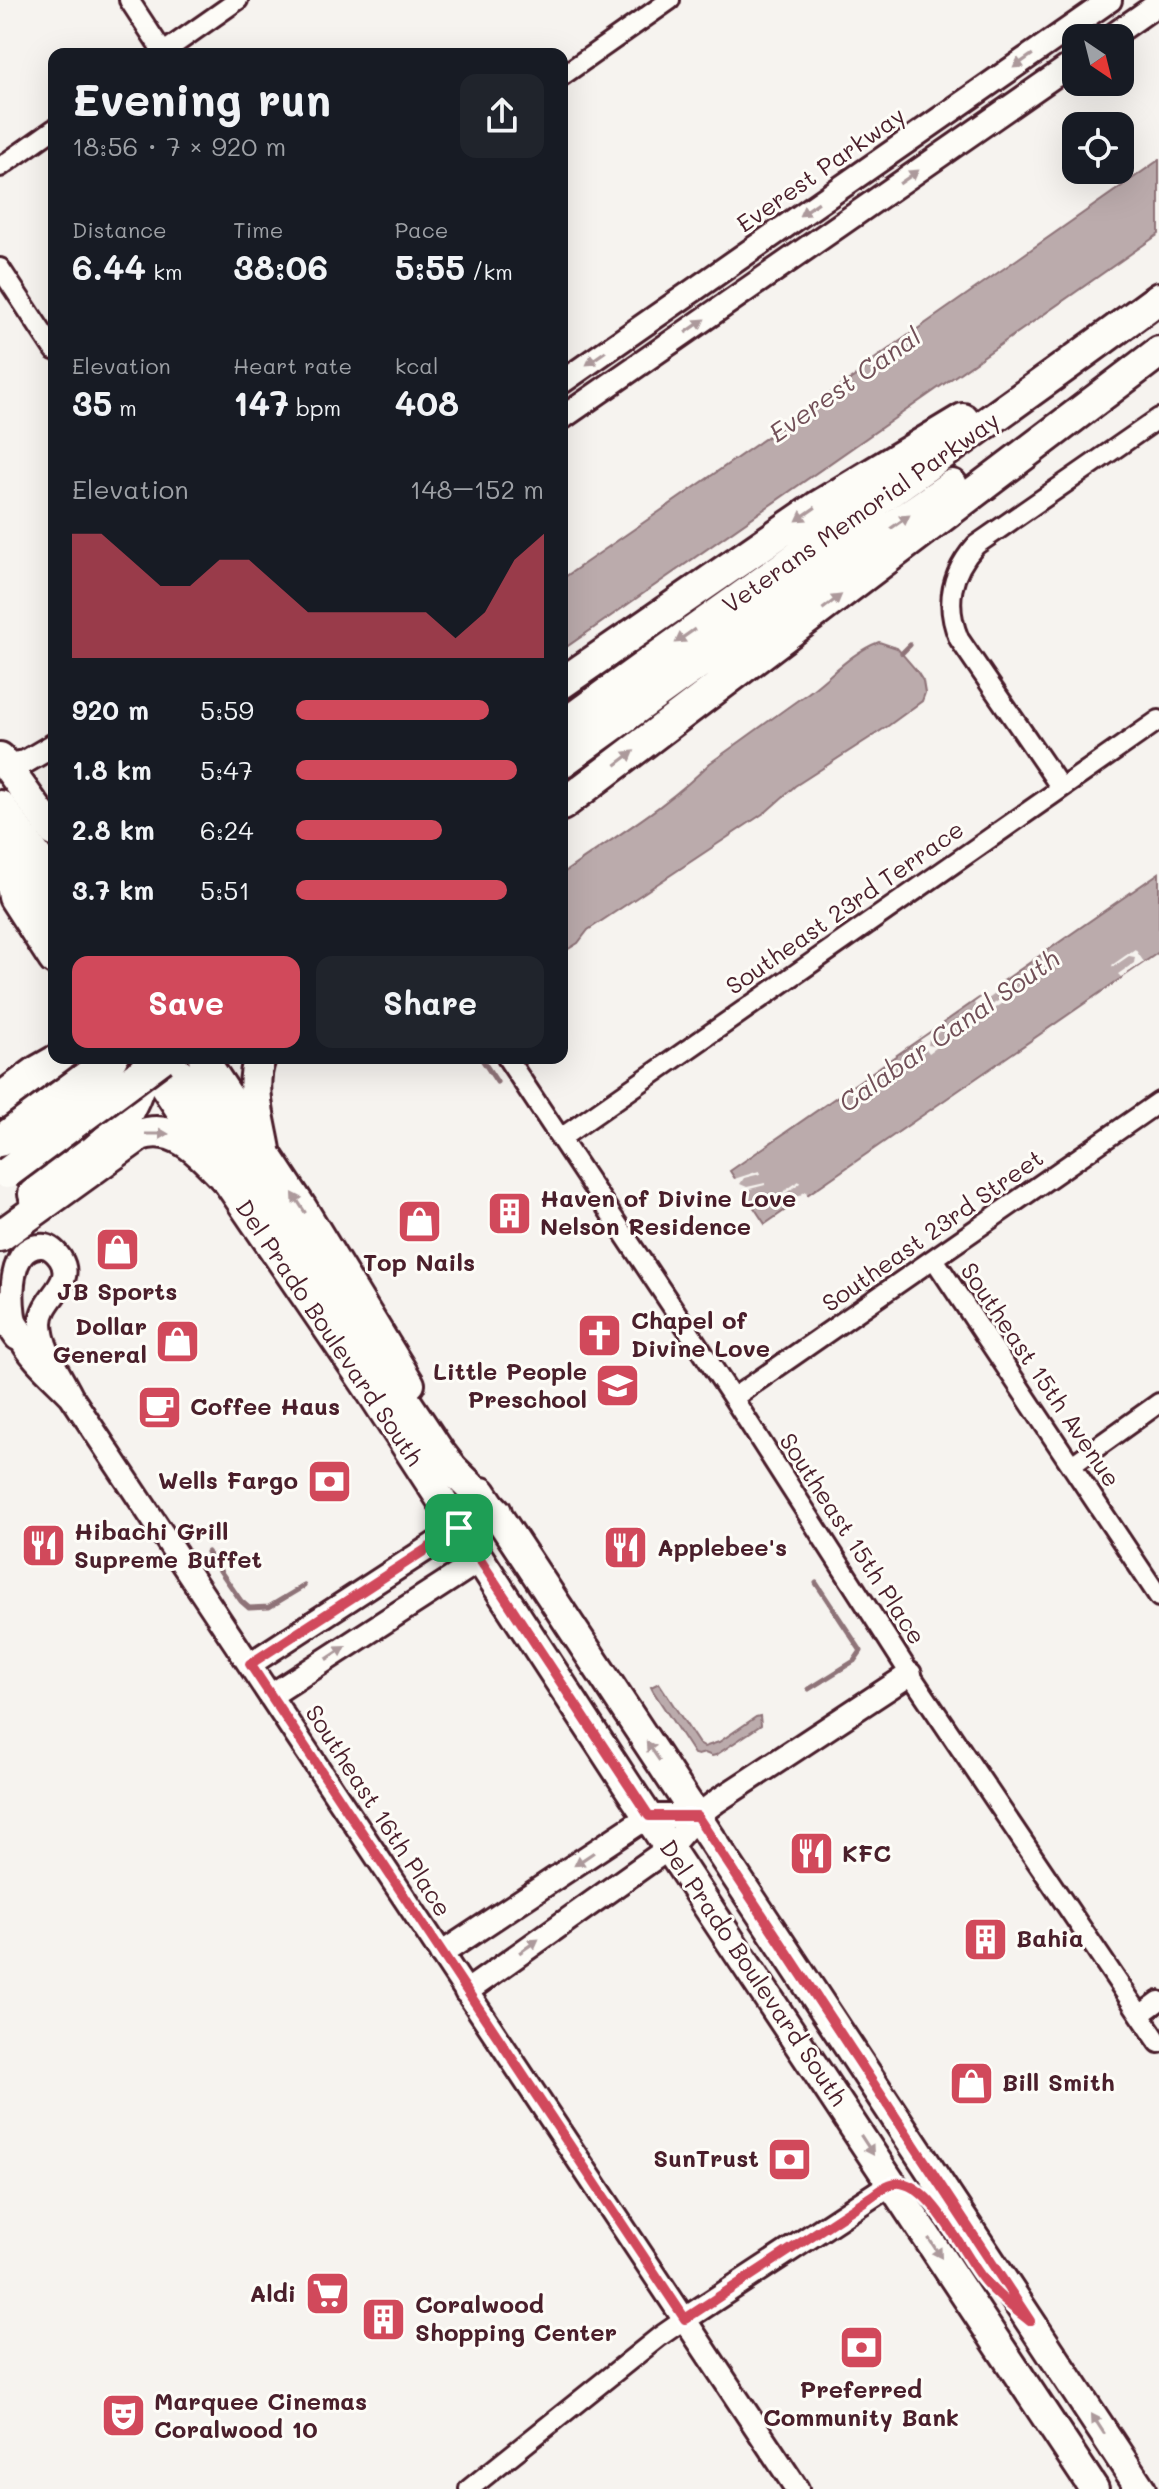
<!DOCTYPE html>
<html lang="en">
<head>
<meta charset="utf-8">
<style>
  body { margin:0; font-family:Mali,sans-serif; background:#20242c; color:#f1f3f6; height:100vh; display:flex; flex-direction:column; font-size:30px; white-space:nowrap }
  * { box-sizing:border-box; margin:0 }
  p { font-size:26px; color:#9ea1a6 }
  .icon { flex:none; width:44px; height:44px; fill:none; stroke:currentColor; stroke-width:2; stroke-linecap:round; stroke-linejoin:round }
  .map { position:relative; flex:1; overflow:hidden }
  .details { position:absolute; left:48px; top:48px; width:520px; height:1016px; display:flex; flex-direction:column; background:#171b24; border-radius:16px; box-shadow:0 8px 32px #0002 }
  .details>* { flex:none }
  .needle { width:52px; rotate:145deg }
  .buttons { position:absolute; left:1062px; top:24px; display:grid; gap:16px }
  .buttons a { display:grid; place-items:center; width:72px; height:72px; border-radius:16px; background:#171b24; box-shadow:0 8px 32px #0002; font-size:40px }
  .pin { position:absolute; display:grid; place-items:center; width:68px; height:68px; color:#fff; margin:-34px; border-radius:16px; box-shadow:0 4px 12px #0006 }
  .round { display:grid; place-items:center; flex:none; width:84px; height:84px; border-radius:16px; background:#20242c }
  .head { display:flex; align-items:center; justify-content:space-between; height:136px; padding:0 24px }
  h1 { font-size:44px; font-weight:700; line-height:60px }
  .stats { display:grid; grid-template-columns:repeat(3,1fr); gap:12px; height:136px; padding:8px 24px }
  .stats div { display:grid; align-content:center }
  .stats b { font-size:34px; font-weight:700 }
  .stats small { font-size:22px; font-weight:400 }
  .stats p { font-size:22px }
  .chart { height:224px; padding:16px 24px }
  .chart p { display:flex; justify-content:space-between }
  .chart svg { width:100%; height:144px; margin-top:8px; fill:#d1495b; opacity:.7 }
  .action { display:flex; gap:16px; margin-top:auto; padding:16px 24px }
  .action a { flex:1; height:92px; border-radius:16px; background:#d1495b; color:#fff; font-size:32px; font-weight:700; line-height:92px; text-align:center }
  .action a+a { background:#20242c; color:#f1f3f6 }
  ul { padding:0 24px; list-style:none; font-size:26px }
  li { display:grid; grid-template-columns:128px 96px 1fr; align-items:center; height:60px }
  li i { height:20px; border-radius:10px; background:#d1495b }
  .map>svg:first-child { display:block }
  .water { fill:#bbabac; stroke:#8e7378; stroke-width:2 }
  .pier { fill:#f6f3ef }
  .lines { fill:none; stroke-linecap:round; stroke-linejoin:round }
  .stream { stroke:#8e7378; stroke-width:5 }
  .minor-casing { stroke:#4a1f2b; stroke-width:24 }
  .tertiary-casing { stroke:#4a1f2b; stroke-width:28 }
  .primary-casing { stroke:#4a1f2b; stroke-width:34 }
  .trunk-casing { stroke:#4a1f2b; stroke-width:36 }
  .minor { stroke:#fdfcf7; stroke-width:18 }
  .tertiary { stroke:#fdfcf7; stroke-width:22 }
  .primary { stroke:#fdfcf7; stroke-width:28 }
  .trunk { stroke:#fdfcf7; stroke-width:30 }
  .trunk-bridge-casing { stroke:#4a1f2b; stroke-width:36; stroke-linecap:butt }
  .trunk-bridge { stroke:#fdfcf7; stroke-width:30 }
  .oneway { fill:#ac999b }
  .route-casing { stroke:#fff; stroke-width:16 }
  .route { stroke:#d1495b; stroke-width:10 }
  .labels { text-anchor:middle; stroke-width:6; stroke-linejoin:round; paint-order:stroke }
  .street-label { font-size:24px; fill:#4a1f2b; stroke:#fdfcf7 }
  .poi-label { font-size:24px; font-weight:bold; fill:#4a1f2b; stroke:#fdfcf7; text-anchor:start }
  .water-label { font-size:26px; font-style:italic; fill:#725058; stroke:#fdfcf7 }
</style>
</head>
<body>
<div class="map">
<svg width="1159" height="2489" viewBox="0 0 1159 2489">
  <rect width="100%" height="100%" fill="#f6f3ef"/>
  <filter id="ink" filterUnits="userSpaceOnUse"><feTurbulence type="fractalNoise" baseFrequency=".0125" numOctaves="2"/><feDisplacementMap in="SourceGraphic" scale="16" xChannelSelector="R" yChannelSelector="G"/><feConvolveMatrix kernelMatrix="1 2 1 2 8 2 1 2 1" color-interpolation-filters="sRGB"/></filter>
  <g filter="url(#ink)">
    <path class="water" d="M1159,160V234L562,650V579L864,370L866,365Z
      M879,642L897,648L916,670L923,681L925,693L922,701L888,726L795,786L767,811L588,930L578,943L562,953V874C612,838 667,807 710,763C743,740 775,716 808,693C831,676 852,652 879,642Z
      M1159,873V952L765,1224L730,1171Z
      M659,1683L699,1744L704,1747L719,1742L756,1717L760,1716L761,1725L716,1755L712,1756L705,1753L698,1755L694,1754L653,1691L651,1687Z"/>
    <path class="pier" d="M1135,949L1144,962L1121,977L1118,974L1134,963L1135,957L1129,956L1113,967L1112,965Z
      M997,982L1002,989L984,1002L983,1007H989L1004,997L1006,1001L983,1017L974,1003L986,994L984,991Z
      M942,1021L946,1027L929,1039L928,1045L934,1046L945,1037L947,1040L929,1053L920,1040L935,1030L933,1027Z
      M759,1171L760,1174L744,1178L740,1184L747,1187L765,1183V1185L746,1190L750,1196L747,1198L743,1192L739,1194L731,1180Z
      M799,1181L800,1183L786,1193L785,1198L791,1201L806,1191L808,1198L794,1209L791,1206L786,1210L776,1197Z"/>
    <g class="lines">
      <path class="stream" d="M902,653L910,645
        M481,1058L497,1082
        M207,1552L241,1601L249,1608L269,1607L304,1586
        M809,1689L854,1661L861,1651L816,1583"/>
      <defs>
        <path id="minor" d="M129,0L163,52
          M161,54L238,0
          M562,76L670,0
          M0,167L54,129
          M0,268L54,350
          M1061,788L959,639C944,603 951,573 976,545L1159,418
          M507,1058L733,1398L910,1674L1159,2043
          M561,1138L1159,720
          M934,1259L1159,1597
          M733,1398L1159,1102
          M1072,1465L1159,1403
          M1140,2015L1159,2001
          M469,2489L659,2337L685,2319"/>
        <path id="tertiary" d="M1109,38L1159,3
          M562,382L1110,0
          M562,418L1076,61
          M6,765L25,762L54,745
          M71,1396C54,1378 30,1359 19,1336C10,1314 5,1247 40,1246C48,1245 55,1251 60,1258C77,1284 41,1297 41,1323C41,1348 60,1374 71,1396L797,2489
          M250,1664L459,1528
          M270,1696L480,1560
          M441,1954L649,1816H697
          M466,1992L669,1848L697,1816L717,1801L910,1674
          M685,2319L892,2183"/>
        <path id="primary" d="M0,757L54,832
          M5,845L54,920
          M146,1058L225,1178L365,1383L629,1788L1094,2489
          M203,1058L303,1209L410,1384
          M482,1492L1141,2489"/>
        <path id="trunk" d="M562,683L817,507L963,419
          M562,726C759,581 962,444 1159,298
          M562,762L777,607L952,485
          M562,805L1159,352
          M0,806L54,881
          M5,845L14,897L54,959
          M156,1058L180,1074L206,1102L439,1452L453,1470L496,1512
          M260,1058C249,1087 260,1121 265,1150
          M0,1099L38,1071L61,1058
          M0,1102C10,1098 20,1094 31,1097C53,1102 75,1134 67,1157C62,1173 46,1183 34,1194
          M94,1151C125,1127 138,1096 147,1058
          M0,1236L140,1135C176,1122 203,1155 225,1178
          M0,1307L19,1335"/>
      </defs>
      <use href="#minor" class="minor-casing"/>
      <use href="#tertiary" class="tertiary-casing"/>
      <use href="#primary" class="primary-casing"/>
      <use href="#trunk" class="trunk-casing"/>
      <use href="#minor" class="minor"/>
      <use href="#tertiary" class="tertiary"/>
      <use href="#primary" class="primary"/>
      <use href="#trunk" class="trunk"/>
      <defs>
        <path id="trunk-bridge" d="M0,1141L112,1058
          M7,1173L162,1058"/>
      </defs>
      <use href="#trunk-bridge" class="trunk-bridge-casing"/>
      <use href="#trunk-bridge" class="trunk-bridge"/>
    </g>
    <defs><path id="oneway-solid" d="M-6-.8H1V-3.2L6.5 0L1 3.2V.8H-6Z" transform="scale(2)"/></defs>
    <g class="oneway">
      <use href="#oneway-solid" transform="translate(1023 61) rotate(145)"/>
      <use href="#oneway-solid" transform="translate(909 177) rotate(-35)"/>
      <use href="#oneway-solid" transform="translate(809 209) rotate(145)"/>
      <use href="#oneway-solid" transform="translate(695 326) rotate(-35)"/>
      <use href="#oneway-solid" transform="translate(596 358) rotate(145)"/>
      <use href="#oneway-solid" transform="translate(806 514) rotate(145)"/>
      <use href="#oneway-solid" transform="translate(900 522) rotate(-35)"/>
      <use href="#oneway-solid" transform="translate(832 602) rotate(-37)"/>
      <use href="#oneway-solid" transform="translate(685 636) rotate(145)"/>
      <use href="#oneway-solid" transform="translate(625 758) rotate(-37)"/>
      <use href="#oneway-solid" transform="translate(157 1134)"/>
      <use href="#oneway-solid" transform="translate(299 1203) rotate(-123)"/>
      <use href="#oneway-solid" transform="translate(336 1653) rotate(-33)"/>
      <use href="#oneway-solid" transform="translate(653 1751) rotate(-124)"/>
      <use href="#oneway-solid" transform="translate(584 1859) rotate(146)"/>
      <use href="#oneway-solid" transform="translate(529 1946) rotate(-35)"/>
      <use href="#oneway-solid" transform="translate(867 2145) rotate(57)"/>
      <use href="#oneway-solid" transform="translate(935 2248) rotate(57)"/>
      <use href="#oneway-solid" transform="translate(1098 2424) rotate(-123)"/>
    </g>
  </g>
  <g class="lines" filter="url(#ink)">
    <defs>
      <path id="route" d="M459,1528L649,1816H697L1030,2321C1014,2308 997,2296 984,2280C963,2255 935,2189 901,2183C890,2181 878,2192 869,2198L685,2319L250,1664Z"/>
    </defs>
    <use href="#route" class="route-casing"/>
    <use href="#route" class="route"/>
  </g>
  <defs>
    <symbol id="building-square" viewBox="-11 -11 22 22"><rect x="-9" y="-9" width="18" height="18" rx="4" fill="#d1495b" stroke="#fdfcf7"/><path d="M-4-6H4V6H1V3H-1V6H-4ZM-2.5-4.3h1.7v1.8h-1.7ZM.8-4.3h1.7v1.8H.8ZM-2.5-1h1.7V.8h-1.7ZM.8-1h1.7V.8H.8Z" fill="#fff"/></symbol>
    <symbol id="shop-square" viewBox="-11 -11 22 22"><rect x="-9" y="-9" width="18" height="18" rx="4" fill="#d1495b" stroke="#fdfcf7"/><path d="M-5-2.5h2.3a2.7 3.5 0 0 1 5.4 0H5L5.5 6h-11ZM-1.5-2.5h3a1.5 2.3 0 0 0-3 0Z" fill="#fff"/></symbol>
    <symbol id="church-square" viewBox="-11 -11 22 22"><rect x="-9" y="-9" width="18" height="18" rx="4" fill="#d1495b" stroke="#fdfcf7"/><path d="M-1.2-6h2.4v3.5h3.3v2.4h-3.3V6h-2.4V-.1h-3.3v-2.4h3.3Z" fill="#fff"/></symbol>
    <symbol id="school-square" viewBox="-11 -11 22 22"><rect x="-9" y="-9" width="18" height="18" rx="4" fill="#d1495b" stroke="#fdfcf7"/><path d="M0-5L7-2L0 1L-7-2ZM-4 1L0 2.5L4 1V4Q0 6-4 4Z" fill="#fff"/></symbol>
    <symbol id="cafe-square" viewBox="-11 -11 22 22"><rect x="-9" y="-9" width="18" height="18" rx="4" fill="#d1495b" stroke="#fdfcf7"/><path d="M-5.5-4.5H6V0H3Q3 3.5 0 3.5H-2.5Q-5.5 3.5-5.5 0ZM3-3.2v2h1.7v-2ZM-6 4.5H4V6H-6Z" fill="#fff"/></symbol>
    <symbol id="bank-square" viewBox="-11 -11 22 22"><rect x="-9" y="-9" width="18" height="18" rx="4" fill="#d1495b" stroke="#fdfcf7"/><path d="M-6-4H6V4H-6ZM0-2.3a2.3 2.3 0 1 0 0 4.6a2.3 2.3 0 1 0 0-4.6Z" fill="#fff"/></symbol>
    <symbol id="restaurant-square" viewBox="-11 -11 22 22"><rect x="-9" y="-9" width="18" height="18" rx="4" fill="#d1495b" stroke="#fdfcf7"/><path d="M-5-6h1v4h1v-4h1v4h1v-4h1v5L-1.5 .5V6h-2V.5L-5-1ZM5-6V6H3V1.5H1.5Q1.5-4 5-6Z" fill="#fff"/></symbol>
    <symbol id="supermarket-square" viewBox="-11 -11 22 22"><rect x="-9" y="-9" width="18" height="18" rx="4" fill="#d1495b" stroke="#fdfcf7"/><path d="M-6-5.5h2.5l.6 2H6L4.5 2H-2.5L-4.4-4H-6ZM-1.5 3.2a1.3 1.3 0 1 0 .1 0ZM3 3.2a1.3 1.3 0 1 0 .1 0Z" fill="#fff"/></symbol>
    <symbol id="theatre-square" viewBox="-11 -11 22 22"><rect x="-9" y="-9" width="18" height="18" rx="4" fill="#d1495b" stroke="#fdfcf7"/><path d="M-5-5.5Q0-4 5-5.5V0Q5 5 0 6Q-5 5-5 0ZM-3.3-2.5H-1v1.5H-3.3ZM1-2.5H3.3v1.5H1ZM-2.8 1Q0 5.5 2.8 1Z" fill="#fff"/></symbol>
  </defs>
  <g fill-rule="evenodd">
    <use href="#building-square" x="484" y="1188" width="51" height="51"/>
    <use href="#shop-square" x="394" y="1196" width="51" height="51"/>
    <use href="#shop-square" x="92" y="1224" width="51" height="51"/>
    <use href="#church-square" x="574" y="1310" width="51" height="51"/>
    <use href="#shop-square" x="152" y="1316" width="51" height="51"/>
    <use href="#school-square" x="592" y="1360" width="51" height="51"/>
    <use href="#cafe-square" x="134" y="1382" width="51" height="51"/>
    <use href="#bank-square" x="304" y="1456" width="51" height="51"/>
    <use href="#restaurant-square" x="18" y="1520" width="51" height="51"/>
    <use href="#restaurant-square" x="600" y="1522" width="51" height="51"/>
    <use href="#restaurant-square" x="786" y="1828" width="51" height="51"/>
    <use href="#building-square" x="960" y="1914" width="51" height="51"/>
    <use href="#shop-square" x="946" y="2058" width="51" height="51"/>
    <use href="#bank-square" x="764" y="2134" width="51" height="51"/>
    <use href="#supermarket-square" x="302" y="2268" width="51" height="51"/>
    <use href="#building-square" x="358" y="2294" width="51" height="51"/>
    <use href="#bank-square" x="836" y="2322" width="51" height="51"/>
    <use href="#theatre-square" x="98" y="2390" width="51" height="51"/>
  </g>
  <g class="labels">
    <g class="street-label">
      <text transform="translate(821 170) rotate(-35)" y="8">Everest Parkway</text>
      <text transform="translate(861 513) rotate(-35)" y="8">Veterans Memorial Parkway</text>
      <text transform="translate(845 908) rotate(-35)" y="8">Southeast 23rd Terrace</text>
      <text transform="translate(933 1231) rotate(-35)" y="8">Southeast 23rd Street</text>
      <text transform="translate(329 1333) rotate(56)" y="8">Del Prado Boulevard South</text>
      <text transform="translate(1040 1375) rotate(56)" y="8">Southeast 15th Avenue</text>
      <text transform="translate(852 1539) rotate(57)" y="8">Southeast 15th Place</text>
      <text transform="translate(378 1811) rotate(57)" y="8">Southeast 16th Place</text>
      <text transform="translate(753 1973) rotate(56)" y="8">Del Prado Boulevard South</text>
    </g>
    <g class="poi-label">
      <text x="540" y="1207">Haven of Divine Love<tspan x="540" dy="28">Nelson Residence</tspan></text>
      <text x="419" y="1271" text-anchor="middle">Top Nails</text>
      <text x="117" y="1300" text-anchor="middle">JB Sports</text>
      <text x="631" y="1329">Chapel of<tspan x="631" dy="28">Divine Love</tspan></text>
      <text x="147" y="1335" text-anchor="end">Dollar<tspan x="147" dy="28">General</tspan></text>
      <text x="587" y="1380" text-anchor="end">Little People<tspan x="587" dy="28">Preschool</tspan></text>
      <text x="190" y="1415">Coffee Haus</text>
      <text x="298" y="1489" text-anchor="end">Wells Fargo</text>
      <text x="74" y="1540">Hibachi Grill<tspan x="74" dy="28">Supreme Buffet</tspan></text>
      <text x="657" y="1556">Applebee's</text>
      <text x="842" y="1862">KFC</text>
      <text x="1016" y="1947">Bahia</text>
      <text x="1002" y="2091">Bill Smith</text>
      <text x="759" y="2167" text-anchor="end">SunTrust</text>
      <text x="296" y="2302" text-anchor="end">Aldi</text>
      <text x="415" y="2313">Coralwood<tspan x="415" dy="28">Shopping Center</tspan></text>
      <text x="861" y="2398" text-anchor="middle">Preferred<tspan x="861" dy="28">Community Bank</tspan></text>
      <text x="154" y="2410">Marquee Cinemas<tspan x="154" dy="28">Coralwood 10</tspan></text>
    </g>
    <g class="water-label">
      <text transform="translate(845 385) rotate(-35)" y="9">Everest Canal</text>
      <text transform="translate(949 1031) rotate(-35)" y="9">Calabar Canal South</text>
    </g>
  </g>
</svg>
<div class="buttons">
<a><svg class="needle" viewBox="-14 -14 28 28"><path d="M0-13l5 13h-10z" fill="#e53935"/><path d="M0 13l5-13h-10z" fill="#9ea1a6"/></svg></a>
<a><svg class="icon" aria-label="locate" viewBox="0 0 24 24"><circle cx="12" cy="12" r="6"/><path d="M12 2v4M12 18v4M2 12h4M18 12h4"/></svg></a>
</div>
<div class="pin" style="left:459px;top:1528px;background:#1e9e55"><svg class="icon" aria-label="arrive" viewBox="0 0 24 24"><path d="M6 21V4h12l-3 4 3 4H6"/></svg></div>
<section class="details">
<div class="head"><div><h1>Evening run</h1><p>18:56 · 7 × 920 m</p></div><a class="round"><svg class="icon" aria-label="share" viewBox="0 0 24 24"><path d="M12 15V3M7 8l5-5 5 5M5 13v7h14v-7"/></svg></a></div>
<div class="stats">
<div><p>Distance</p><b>6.44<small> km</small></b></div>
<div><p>Time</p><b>38:06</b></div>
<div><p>Pace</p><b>5:55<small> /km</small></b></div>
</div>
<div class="stats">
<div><p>Elevation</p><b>35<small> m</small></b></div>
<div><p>Heart rate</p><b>147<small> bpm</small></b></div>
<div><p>kcal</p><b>408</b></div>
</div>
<div class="chart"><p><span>Elevation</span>148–152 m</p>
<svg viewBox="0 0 160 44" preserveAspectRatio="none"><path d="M0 44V6L10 6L20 14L30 22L40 22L50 14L60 14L70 22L80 30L90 30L100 30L110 30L120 30L130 38L140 30L150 14L160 6V44z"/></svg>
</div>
<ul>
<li><b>920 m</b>5:59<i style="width:78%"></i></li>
<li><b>1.8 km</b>5:47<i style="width:89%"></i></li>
<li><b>2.8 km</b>6:24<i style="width:59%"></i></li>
<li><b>3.7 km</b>5:51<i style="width:85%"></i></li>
</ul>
<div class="action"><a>Save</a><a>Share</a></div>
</section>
</div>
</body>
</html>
